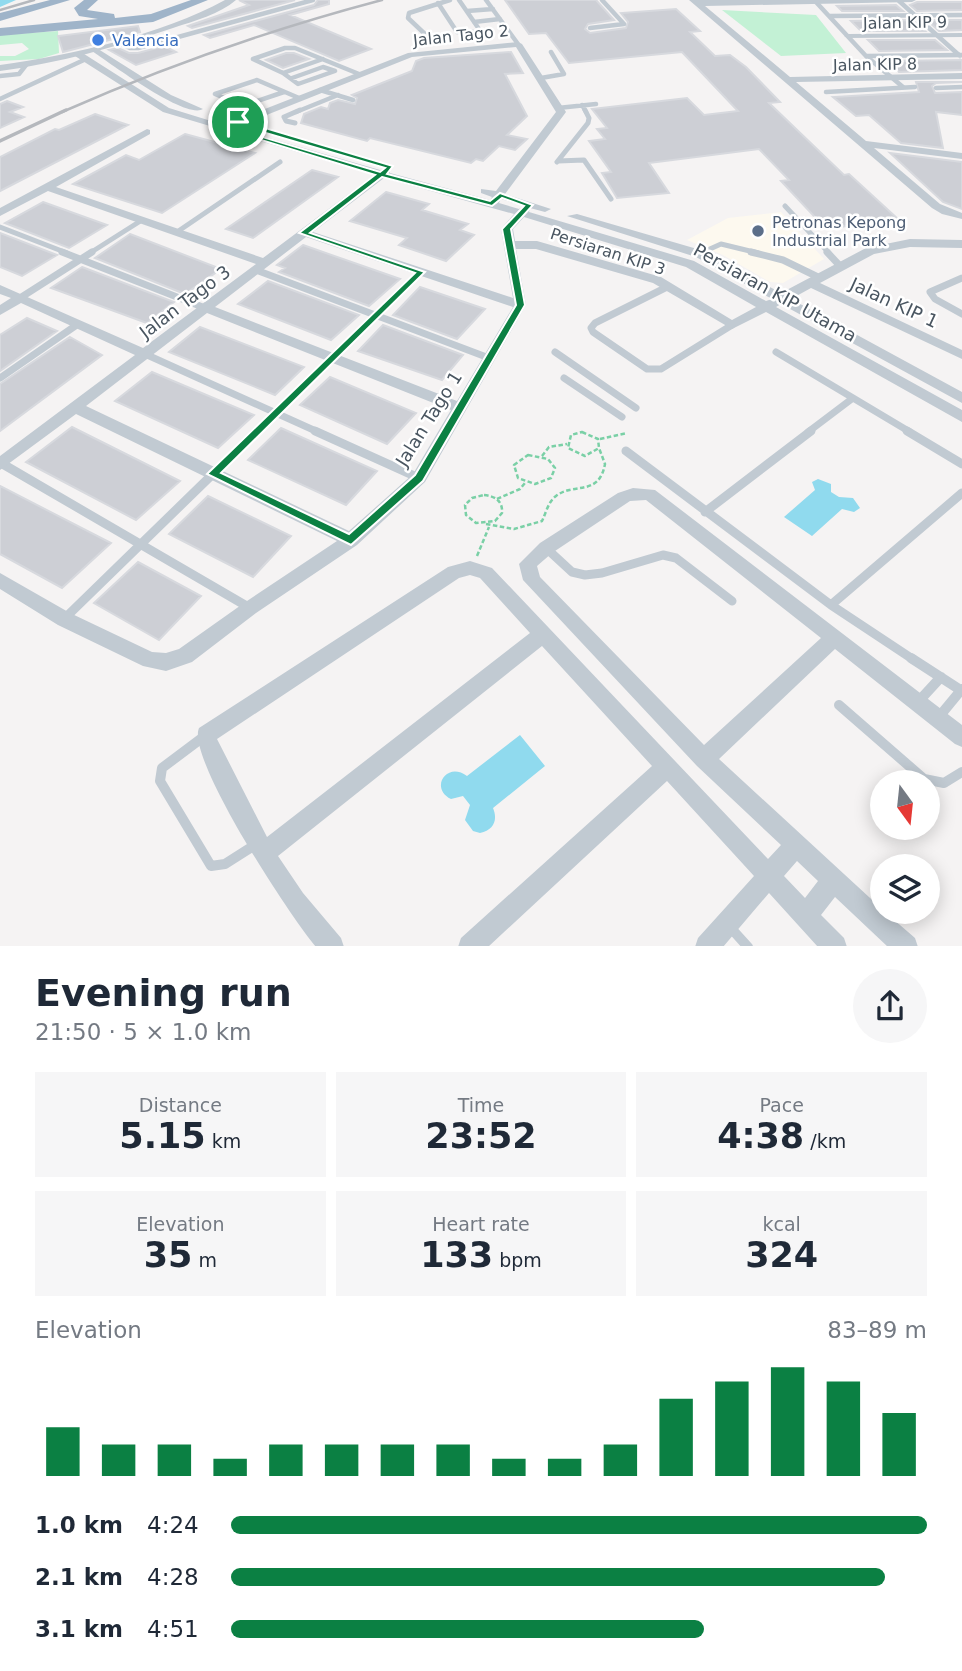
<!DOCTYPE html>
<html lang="en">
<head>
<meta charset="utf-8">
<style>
  body { margin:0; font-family:"DejaVu Sans",sans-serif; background:#f6f6f7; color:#1f2937; height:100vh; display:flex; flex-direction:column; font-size:26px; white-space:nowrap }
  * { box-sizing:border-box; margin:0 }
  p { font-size:23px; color:#747a83 }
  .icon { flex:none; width:38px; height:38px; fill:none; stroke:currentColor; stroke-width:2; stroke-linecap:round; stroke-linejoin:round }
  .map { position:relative; height:946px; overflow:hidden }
  .sheet { display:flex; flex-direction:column; background:#fff; flex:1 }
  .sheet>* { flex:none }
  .needle { width:46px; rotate:165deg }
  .buttons { position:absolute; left:870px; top:770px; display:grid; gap:14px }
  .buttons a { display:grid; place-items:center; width:70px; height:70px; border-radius:50%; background:#fff; box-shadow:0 4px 18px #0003; font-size:35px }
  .pin { position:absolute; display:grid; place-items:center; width:60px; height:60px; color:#fff; margin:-30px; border:4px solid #fff; border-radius:50%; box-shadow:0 2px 7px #0007 }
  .round { display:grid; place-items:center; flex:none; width:74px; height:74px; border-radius:37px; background:#f6f6f7 }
  .head { display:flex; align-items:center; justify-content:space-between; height:119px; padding:0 35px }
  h1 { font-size:38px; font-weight:700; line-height:52px }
  .figures { display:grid; grid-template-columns:repeat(3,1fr); gap:10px; height:119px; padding:7px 35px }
  .figures div { display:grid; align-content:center; border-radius:0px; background:#f6f6f7; text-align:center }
  .figures b { font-size:35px; font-weight:700 }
  .figures small { font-size:19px; font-weight:400 }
  .figures p { font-size:19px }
  .chart { height:196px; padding:14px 35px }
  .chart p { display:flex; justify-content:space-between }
  .chart svg { width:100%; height:126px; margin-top:7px; stroke:#0b8043; stroke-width:6 }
  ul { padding:0 35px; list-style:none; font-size:23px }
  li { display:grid; grid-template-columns:112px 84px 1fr; align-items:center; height:52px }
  li i { height:18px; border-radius:9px; background:#0b8043 }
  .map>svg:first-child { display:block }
  .commercial { fill:#fdf9ef }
  .green { fill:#c3f1d5 }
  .water { fill:#90daee }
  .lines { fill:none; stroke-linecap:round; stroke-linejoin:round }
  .river { fill:#90daee; fill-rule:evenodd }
  .building { fill:#cdcfd5; stroke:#d7d9de; stroke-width:2 }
  .path { stroke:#7ad0a6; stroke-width:2.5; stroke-dasharray:4.5 2.5; stroke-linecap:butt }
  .service-far4 { stroke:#c1cad2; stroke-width:4.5 }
  .service-far3 { stroke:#c1cad2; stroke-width:5 }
  .service-far2 { stroke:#c1cad2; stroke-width:7 }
  .service-far1 { stroke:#c1cad2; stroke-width:9 }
  .service { stroke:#c1cad2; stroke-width:10 }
  .minor { fill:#c1cad2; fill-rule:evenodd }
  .tertiary { fill:#c1cad2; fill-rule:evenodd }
  .trunk { fill:#9fb4c9; fill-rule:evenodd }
  .rail-far1 { stroke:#b5b8bd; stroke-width:2.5 }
  .rail { stroke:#b5b8bd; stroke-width:3.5 }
  .route { fill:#0b8043; stroke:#fff; stroke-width:2; fill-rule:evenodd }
  .shop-dot { fill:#3f7fe0; stroke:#fff; stroke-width:2.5 }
  .service-dot { fill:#5c6f8a; stroke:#fff; stroke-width:2.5 }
  .labels { text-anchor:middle; stroke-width:5; stroke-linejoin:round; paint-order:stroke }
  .far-street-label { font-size:16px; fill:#4a5661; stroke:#fff }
  .far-shop-label { font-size:16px; fill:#366cbe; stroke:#fff; text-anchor:start }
  .far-service-label { font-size:16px; fill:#4e5e75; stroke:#fff; text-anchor:start }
  .street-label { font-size:18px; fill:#4a5661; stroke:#fff }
</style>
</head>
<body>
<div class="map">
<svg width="962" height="947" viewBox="0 0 962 947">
  <rect width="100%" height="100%" fill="#f5f3f3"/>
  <path class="commercial" d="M781,212L824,259L783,283L770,282L723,255L687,240L728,218Z"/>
  <path class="green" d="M722,10L816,15L846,53L781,56Z
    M58,31L59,53L39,59L0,61V56H15L29,49L22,43L0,45V35Z"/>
  <path class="water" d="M818,479L831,484V492L839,497L853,498L860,508L854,512L842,509L812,536L784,517L815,490L812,482Z
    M520,735L545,766L493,808C498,820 494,830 480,833L473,831L465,820L470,805L463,796L451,799C429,788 447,761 467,776Z"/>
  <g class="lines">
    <path class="river" d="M0,0H16L0,7Z"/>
  </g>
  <path class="building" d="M239,0H295L192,28L188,26L249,5Z
    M318,0H329V4L290,15L371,49L339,61L254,25L210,38L204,35L314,5Z
    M505,0H596L614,20L588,24L585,29L590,33L626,28L628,22L621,13L676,9L700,31L690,32L715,56L730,55L746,67L780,102L769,103L844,175L849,174L898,219L826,229L781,181L789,180L759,149L649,163L669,193L617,198L602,173L611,172L589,141L605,139L597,129L607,128L592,109L687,98L704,115L738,111L682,52L569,63L546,33L529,34Z
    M917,2H962V10L917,11L910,5Z
    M896,5L903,11H842L837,6Z
    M913,20L925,31H861L851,21Z
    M927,20H962V30L939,31Z
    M138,26L140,32L63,52L58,36Z
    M868,40H935L947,50L879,51Z
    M164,46L176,52L136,65L109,50L118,48L129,53H138Z
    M511,52L523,73L505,74L527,116L507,135L527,139L515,150L499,146L483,161L476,159L471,163L370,138L367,141L301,123L304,114L321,107L328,109L330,103L338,100L355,104L357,98L352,95L412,71L416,61L424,58Z
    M286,53H294L309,59L283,68L266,60Z
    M962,60V70L899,72L888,61Z
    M916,82H962L936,83L932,86L935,93L962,92V115L936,112L943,148L901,143L869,115L856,116L833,97L919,92Z
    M7,101L23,107L10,112L24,117L0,128V104Z
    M95,114L128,125L0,191V157L55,129L59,130Z
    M185,134L255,153L162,213L73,184L126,155L139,160Z
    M890,153L962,162V209L943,202Z
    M312,170L338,177L253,238L226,229Z
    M386,192L429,204L422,210L468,224L460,230L474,235L446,261L399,245L407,238L350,221Z
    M43,202L107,225L69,248L5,223Z
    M0,233L57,255L22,276L0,267Z
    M130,234L221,269L185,294L95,258Z
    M303,245L400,279L369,306L279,272L285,268L277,265Z
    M82,267L174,302L147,323L51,288Z
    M268,281L359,315L331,340L238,304Z
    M420,287L485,309L457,339L393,315Z
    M27,318L57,331L0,371V335Z
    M383,325L463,355L442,380L358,351Z
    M200,327L304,367L275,395L169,352Z
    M70,337L102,355L0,431V384Z
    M152,372L254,415L218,448L115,401Z
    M330,377L416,413L387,444L300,405Z
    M72,427L180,481L136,520L26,462Z
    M281,428L377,471L346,505L248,460Z
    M0,486L111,543L62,588L0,554Z
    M208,496L291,536L253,577L169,534Z
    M138,562L201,596L159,640L94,603Z"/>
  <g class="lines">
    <path class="path" d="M582,432L598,439L599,448L585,456L568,448L571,435Z
      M600,439L627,433
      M528,455L548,459L555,468L551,478L535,484L518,478L514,465Z
      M542,456L549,447L567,444
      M484,495C495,496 503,501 502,513L495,521L476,523L466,515L465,505L472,498Z
      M497,499L520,489L525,483
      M486,524L514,529L542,521C546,513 548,502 556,496C574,482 599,497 605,464L599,448
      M477,556L489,527"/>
    <path class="service-far4" d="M486,0L518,44
      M898,0L960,56
      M815,1L866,56L903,87
      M438,3L457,32H481L459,0
      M467,11L493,9
      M829,16L962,15
      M474,22L500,19
      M590,28L624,24L602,0
      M426,35L408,18L409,13L450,0
      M117,42L130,48H138L313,0
      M866,56L962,55
      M253,59L285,48H295L359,74
      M253,59L283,73L323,59
      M283,73L298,84L335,71L323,67L292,78
      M0,76L19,74L26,65
      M541,78L564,74L551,52
      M936,88L962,87
      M320,90L353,100
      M284,92L243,106L215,94L257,80L299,98
      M826,92L915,87
      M0,99L86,59
      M582,105L586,112
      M558,108L596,104
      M296,112L338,95"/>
    <path class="service-far3" d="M295,123L286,121L284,117L300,110
      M558,161L584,160L611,199
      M557,162L588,123L589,118L585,110
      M785,206L829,253
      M0,227L67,253
      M177,232L280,162
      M90,253L142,220
      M701,253L721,244L758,253"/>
    <path class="service-far2" d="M62,252L205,308
      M751,252L783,260L820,278
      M827,252L841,267
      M700,254L704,252
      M256,270L489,358
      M962,278L930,292L935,299L962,314
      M667,287L595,323L591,328L593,332L647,369H661L732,325
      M20,298L92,252
      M555,352L636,408
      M776,352L910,432
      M145,354L318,432
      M0,378L78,324
      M564,378L622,417
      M255,432L420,272
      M808,432L853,398"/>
    <path class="service-far1" d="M315,431L419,478
      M907,431L962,464
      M626,451L831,605L914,660
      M1,463L250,608
      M705,512L811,431
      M546,548L572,572L585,575L602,573L663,555L676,558L732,601
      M831,605L962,493
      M64,619L257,431"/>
    <path class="service" d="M911,658L962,691
      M918,702L941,677
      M839,705L924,779L944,783L962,772
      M938,718L962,689
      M206,735L162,768L160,781L211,866L225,864L258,843
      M729,926L748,947"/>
    <path class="minor" d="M689,0H916L912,2L705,6L790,77L962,73V79L796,82L866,141L962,153V159L874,148L940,204L962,213V219L942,214L932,208Z
      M962,33V37L848,38L844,36L848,34Z
      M518,42L522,44L566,112L505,194L551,209L545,212L530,208L529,212L694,261L766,301L772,299L696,257L567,216L577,214L704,251L781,293L866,248L910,239L962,240V248L910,247L874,254L820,283L962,350V359L811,288L791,299L962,392V403L781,304L776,307L962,410V422L766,312L732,329L653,283L536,249H516L526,305L425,482L357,545L256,613L192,662L166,671L143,666L58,625L0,589V573L70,613L152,652L166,653L179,649L244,603L337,541L76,414L0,470V456L135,355L21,303L0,315V305L11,298L0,294V285L143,348L256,264L48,191L0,216V208L147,129L150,130V134L56,187L263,258L374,175L163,112L75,56V52H81L169,108L224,125L408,53ZM516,47L556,112L496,191L481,189V193L492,197L490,200L390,173V169L380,170L234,128L412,57ZM384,178L514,214L501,229L513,298L313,232ZM501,199L524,206L519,209L499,203ZM524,217L686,267L756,307L732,320L661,277L537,241H515L513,229ZM306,237L513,307L457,401L215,307ZM207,313L451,410L413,474L349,531L86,406Z
      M95,47L171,95L203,109C186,120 110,63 92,51L91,49Z
      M633,488L655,490L962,725V747L955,744L835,649L719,759L882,909V912H885L915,938L918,947H888L835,897L821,915L844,938L847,947H818L769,893L723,947H695L698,938L754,876L667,781L488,947H458L461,938L652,766L542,646L278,856L303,893L341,938L344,947H316C291,918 186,758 199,728L448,567L470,561L492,568L768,859L781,845L697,766L523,580L519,564L540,543L618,493ZM646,500L821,638L704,745L540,577L537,566L552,553L630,501ZM470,575L480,578L530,633L267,837L217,739L459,578ZM797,861L818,881L805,898L784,876Z"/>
    <path class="tertiary" d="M225,0H236C220,14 194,21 173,28C116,47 59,63 0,71V65C73,55 160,35 225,0Z"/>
    <path class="trunk" d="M50,0H70L0,21V13Z
      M84,0H98L87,10L114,14L115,18L151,14L191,0H208L153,22L0,36V28L98,19L79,16L74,8Z"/>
    <path class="rail-far1" d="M0,10L34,0
      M62,112C166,66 272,29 382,0"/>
    <path class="rail" d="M0,141L66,110"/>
  </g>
  <path class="route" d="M238,120L393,166L387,174L490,201L500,193L533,205L511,229L525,305L423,481L351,545L207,474L415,273L299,233L375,175L222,128ZM239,125L385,168L380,172L232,128ZM382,177L492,206L502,198L524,206L502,229L516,305L415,475L349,534L221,473L425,272L310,233Z"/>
  <circle class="shop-dot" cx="98" cy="40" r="7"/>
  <circle class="service-dot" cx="758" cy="231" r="7"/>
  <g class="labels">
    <g class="far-street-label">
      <text transform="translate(905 22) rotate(-1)" y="6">Jalan KIP 9</text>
      <text transform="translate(461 35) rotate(-6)" y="6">Jalan Tago 2</text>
      <text transform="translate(875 64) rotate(-1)" y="6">Jalan KIP 8</text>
      <text transform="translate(608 251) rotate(18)" y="6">Persiaran KIP 3</text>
    </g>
    <g class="far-shop-label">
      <text x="112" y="46">Valencia</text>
    </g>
    <g class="far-service-label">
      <text x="772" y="228">Petronas Kepong<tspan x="772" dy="18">Industrial Park</tspan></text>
    </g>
    <g class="street-label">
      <text transform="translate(775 293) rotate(29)" y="6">Persiaran KIP Utama</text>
      <text transform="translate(185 302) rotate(-37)" y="6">Jalan Tago 3</text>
      <text transform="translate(894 303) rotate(25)" y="6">Jalan KIP 1</text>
      <text transform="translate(429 419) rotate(-58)" y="6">Jalan Tago 1</text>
    </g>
  </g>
</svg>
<div class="buttons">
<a><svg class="needle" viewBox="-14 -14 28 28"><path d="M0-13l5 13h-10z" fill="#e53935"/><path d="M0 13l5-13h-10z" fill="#747a83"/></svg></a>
<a><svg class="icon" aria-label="layers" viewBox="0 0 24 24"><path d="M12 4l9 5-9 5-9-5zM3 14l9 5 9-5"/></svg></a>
</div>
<div class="pin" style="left:238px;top:122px;background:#1e9e55"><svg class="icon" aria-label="arrive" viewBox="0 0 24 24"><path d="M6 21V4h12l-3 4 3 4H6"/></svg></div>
</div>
<section class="sheet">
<div class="head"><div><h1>Evening run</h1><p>21:50 · 5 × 1.0 km</p></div><a class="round"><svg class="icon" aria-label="share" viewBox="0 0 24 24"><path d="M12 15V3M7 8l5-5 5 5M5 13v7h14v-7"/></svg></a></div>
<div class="figures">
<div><p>Distance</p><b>5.15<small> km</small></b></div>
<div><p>Time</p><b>23:52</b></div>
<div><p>Pace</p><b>4:38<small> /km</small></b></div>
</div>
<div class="figures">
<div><p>Elevation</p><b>35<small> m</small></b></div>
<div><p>Heart rate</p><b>133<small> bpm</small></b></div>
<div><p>kcal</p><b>324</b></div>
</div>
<div class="chart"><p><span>Elevation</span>83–89 m</p>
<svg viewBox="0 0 160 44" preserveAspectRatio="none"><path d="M5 44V27M15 44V33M25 44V33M35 44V38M45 44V33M55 44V33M65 44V33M75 44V33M85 44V38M95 44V38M105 44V33M115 44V17M125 44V11M135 44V6M145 44V11M155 44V22"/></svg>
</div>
<ul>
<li><b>1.0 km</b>4:24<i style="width:100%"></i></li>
<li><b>2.1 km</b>4:28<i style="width:94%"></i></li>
<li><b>3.1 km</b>4:51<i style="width:68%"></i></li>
</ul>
</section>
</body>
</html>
